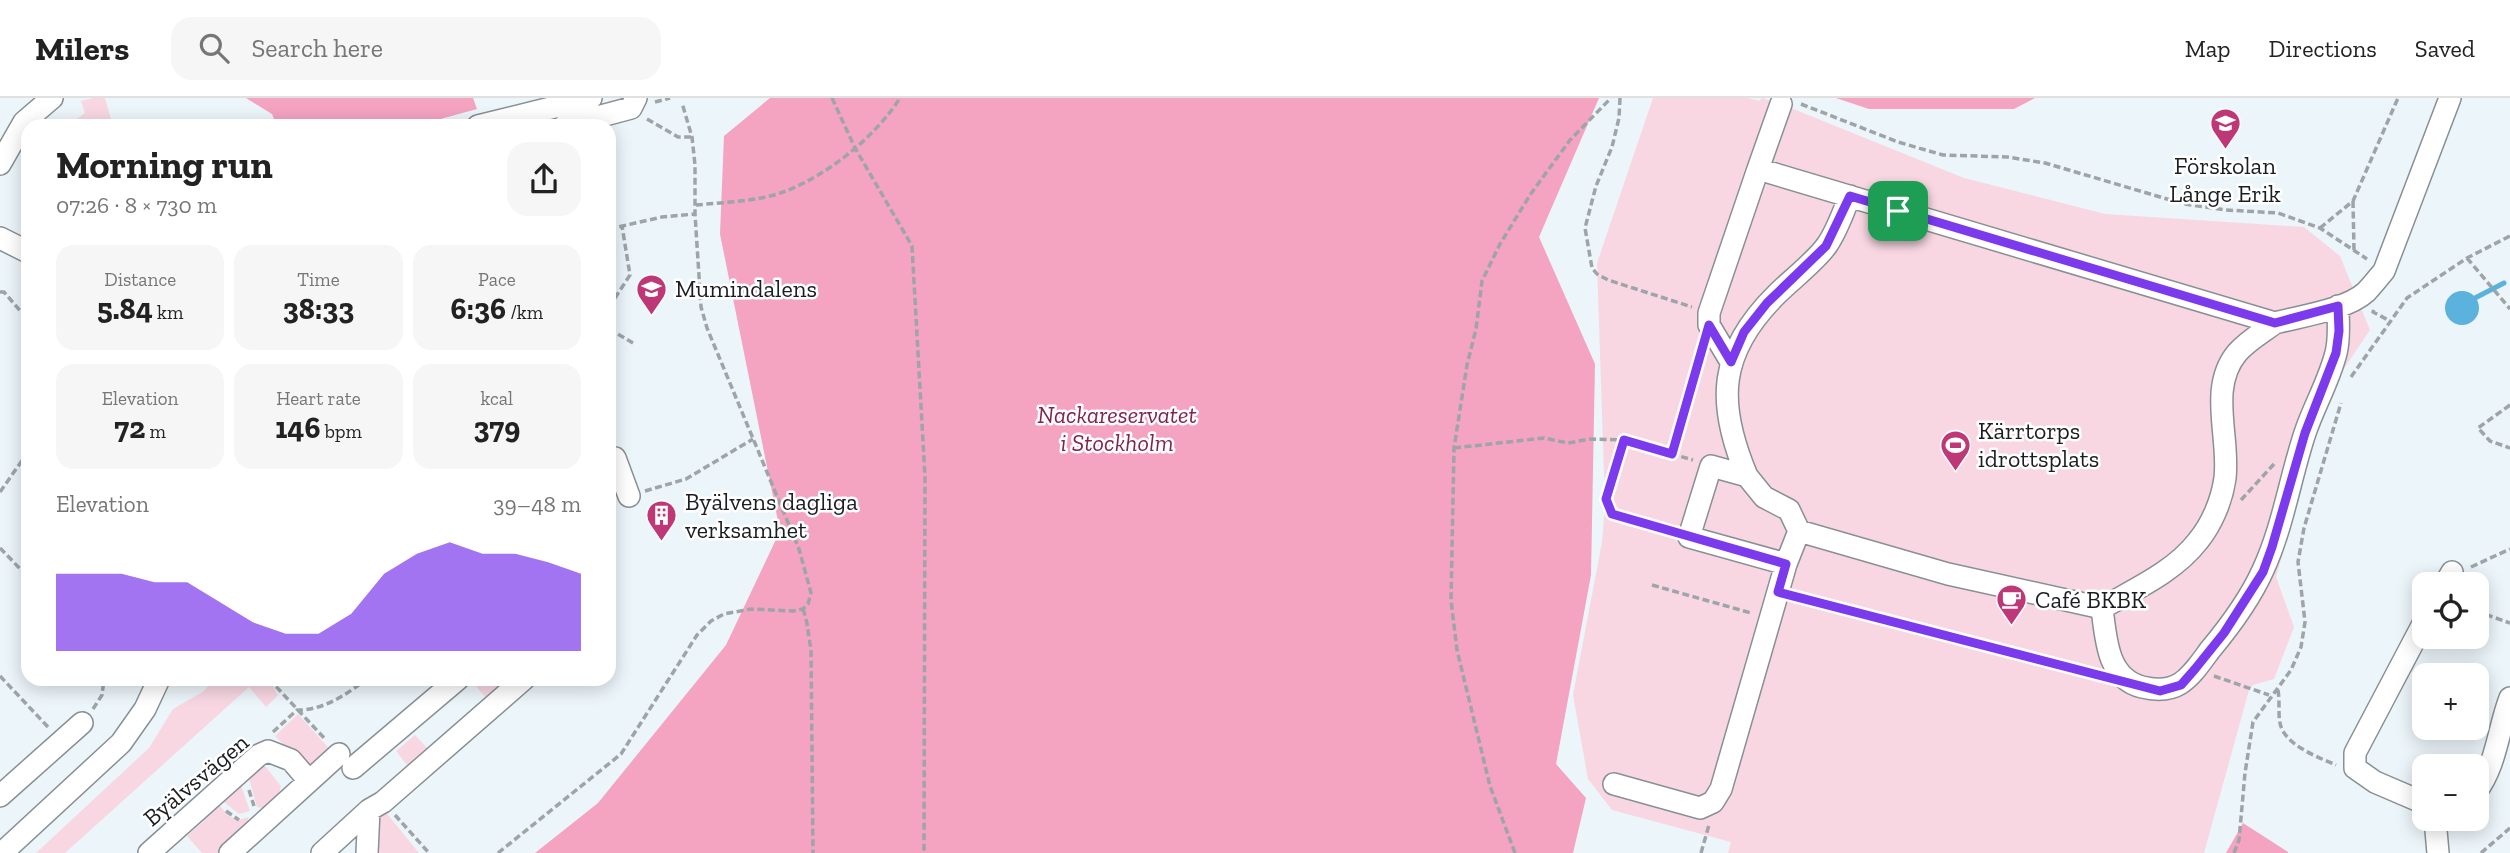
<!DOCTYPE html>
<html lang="en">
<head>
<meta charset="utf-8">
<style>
  body { margin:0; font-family:"Zilla Slab",serif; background:#f6f6f6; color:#222; height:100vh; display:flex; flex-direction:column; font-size:26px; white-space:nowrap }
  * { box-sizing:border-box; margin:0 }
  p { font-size:23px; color:#767676 }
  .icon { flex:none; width:38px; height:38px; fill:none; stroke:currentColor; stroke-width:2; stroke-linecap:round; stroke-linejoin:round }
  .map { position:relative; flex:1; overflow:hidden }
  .drawer { position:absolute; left:21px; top:21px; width:595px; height:567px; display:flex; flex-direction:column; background:#fff; border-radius:21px; box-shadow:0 4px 18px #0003 }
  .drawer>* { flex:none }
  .fabs { position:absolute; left:2412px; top:474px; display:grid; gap:14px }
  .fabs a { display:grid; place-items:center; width:77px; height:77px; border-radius:14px; background:#fff; box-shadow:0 4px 18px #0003; font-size:35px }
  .pin { position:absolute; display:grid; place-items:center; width:60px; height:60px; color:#fff; margin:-30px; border-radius:14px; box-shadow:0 4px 10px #0006 }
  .round { display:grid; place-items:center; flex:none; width:74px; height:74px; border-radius:21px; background:#f6f6f6 }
  .headline { display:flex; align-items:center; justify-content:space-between; height:119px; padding:0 35px }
  h1 { font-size:38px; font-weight:700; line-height:52px }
  .stats { display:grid; grid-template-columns:repeat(3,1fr); gap:10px; height:119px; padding:7px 35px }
  .stats div { display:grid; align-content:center; border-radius:18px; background:#f6f6f6; text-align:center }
  .stats b { font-size:30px; font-weight:700 }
  .stats small { font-size:19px; font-weight:400 }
  .stats p { font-size:19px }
  .chart { height:196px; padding:14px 35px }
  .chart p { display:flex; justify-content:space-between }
  .chart svg { width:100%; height:126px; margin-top:7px; fill:#7c3aed; opacity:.7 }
  header { display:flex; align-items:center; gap:42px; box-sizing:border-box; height:98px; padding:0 35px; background:#fff; border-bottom:2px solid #e0e0e0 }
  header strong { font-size:33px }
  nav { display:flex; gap:38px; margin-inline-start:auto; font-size:24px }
  .search { width:490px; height:63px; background:#f6f6f6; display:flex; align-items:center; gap:18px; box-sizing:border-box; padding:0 24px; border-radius:21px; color:#767676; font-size:26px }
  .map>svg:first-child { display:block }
  .green { fill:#f8d7e2 }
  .forest { fill:#f4a3c1 }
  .water { fill:#5bb2dc }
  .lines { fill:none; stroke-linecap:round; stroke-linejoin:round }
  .stream { stroke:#5bb2dc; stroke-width:5 }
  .minor-casing { stroke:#889095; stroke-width:24 }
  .path { stroke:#9ea4a8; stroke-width:3.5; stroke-dasharray:7 3.5; stroke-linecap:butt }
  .minor { stroke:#fff; stroke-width:21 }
  .route-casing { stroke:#fff; stroke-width:14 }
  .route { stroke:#7c3aed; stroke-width:9 }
  .labels { text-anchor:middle; stroke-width:5; stroke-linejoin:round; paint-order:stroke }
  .poi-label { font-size:24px; fill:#1b1e20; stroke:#fff; text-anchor:start }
  .park-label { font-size:24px; font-style:italic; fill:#812450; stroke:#fff }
  .street-label { font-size:24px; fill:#1b1e20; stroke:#fff }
</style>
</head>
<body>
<header>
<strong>Milers</strong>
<div class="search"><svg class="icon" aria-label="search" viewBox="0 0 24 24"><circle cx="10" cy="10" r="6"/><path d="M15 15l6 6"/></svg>Search here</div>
<nav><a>Map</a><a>Directions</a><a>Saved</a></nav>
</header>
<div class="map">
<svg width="2510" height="755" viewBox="0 0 2510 755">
  <rect width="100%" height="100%" fill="#ecf5fa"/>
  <path class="green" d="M93,0H105L113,28H67L85,15L81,3Z
    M1653,0H1748L1759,3L1762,0L1781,6L1964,80L2105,116L2304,129L2340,158L2370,232L2329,293L2276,479L2294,529L2274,581L2253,587L2249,592L2204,755H1728L1731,744L1612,712L1588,681L1573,597L1602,444L1605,407L1597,165Z
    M214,581H268L278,597L266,609L249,589L65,755H36L149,650L173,611L204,593Z
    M477,581H508L487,601L473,585Z
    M298,616L336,658L315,678L275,638Z
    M415,637L427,650L407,667L396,653Z
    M265,668L281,688L278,701L267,711L257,709L249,680Z
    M239,682L250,713L239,716L219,700Z
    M212,699L229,718L238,722L249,719L246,728L222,755H202L187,738L206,721L195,727Z
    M384,712L419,755H372L375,715Z"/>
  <path class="forest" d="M246,0H473L477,11L415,28H277L272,16Z
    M770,0H1599L1539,139L1595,266L1591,477L1556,666L1586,700L1573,755H535L598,705L726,547L780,433L720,136L724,38Z
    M1836,0H2035L2014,11H1869Z
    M2243,725L2288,754V755H2226Z"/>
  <path class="water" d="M2445 210a17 17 0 1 1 34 0a17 17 0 1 1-34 0Z"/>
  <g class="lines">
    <path class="stream" d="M2475,200L2504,185"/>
    <defs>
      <path id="minor" d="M478,28L591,0
        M564,28L631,10L636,0
        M0,66L24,24L52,0
        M1758,71L1781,6
        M0,140L28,154
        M2275,225C2263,234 2247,243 2237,255C2208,290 2230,339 2225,380C2222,402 2212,426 2198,443C2174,474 2135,491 2102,510C2106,541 2107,580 2142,589C2179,598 2190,579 2210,552C2230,528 2250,501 2263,472C2283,429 2290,380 2305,335C2314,308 2329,283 2336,255C2340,240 2338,223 2338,208
        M1731,264L1709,227V215L1758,71L2275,225C2301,218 2346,212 2366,194C2372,188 2378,180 2384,173L2450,0
        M609,361L615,360L629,398
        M1747,378L1764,399L1789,412L1799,433
        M1786,466L1689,439L1711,368L1747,378C1716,305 1718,254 1777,196C1791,182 1817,162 1827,147C1837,133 1843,114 1850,98
        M2445,486L2452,474
        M2424,524L2355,655V670L2375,684L2424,705
        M353,670L458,581
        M1614,686L1700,710L1713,704L1721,691L1786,466L1799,433L1948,476L2102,510
        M2476,694C2497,666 2498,631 2510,600
        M0,698L82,625
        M2435,721L2438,755
        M2,755L121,645L145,611L159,581
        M149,755L259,657L268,653L291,662L309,683
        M230,755L339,656
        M322,755L369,712L383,704L524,581
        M367,755L369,712"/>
    </defs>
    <use href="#minor" class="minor-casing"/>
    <path class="path" d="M832,0L855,50L912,148L925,379L924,755
      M1620,0L1619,20L1612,49L1596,88L1585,130L1592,170L1597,176L1608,182L1692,209
      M655,4L670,0
      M1801,6L1898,44L1943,57L2007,59L2045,65L2184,106L2226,112L2278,115L2320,130L2367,161
      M647,21L678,39H692
      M2353,103L2354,153
      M696,107C717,105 740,104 761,100C812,91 873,43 900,0
      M2320,130L2353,103L2398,0
      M609,131L662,119L695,116
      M2467,160L2510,211
      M0,194H4L28,222
      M609,209L630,177L622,128
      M2374,212L2373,214L2390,223
      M609,231L633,245
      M2351,279L2407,200L2467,160L2510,138
      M2510,307L2478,330L2490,343L2510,350
      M1624,342L1606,401L1612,416L1671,434
      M1454,350L1544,340L1568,345L1590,341L1624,342L1693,362
      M1672,356L1701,253
      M645,393L686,381L753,341
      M0,394L28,354
      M2241,402L2274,366
      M0,450L28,479
      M2471,469L2510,451
      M1652,487L1751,515
      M1797,499L2098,578
      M803,511L806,520L811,552L813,755
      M2476,513L2510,525
      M0,578L48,629
      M2214,578L2269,597
      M269,581L326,642
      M2278,592C2280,603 2278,616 2280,625C2284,647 2318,659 2336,667
      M93,611L102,597L104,581
      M273,634L297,612C322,613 348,596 366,581
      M249,692L254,708
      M226,713L239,722
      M395,717L429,755
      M498,755L621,656L697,537L711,523L724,516L751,511L793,513L803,511L808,506L811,495L799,451L707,230L701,209L695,116V67L692,39L682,5
      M1515,755L1490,688L1457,552L1451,502L1454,350L1467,267L1476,231L1482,183L1500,146L1530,97L1570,42L1611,0
      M1701,755L1709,727
      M2234,755L2239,742L2245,675L2253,624L2291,572L2301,549L2305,524L2298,464L2304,430L2341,305
      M2481,755L2510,730"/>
    <use href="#minor" class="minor"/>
  </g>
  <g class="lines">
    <defs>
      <path id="route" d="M1850,98L2275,225L2338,208L2339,233L2336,255L2305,335L2272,449L2263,474L2224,535L2195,571L2181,587L2160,593L1778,494L1786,466L1612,416L1606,401L1624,342L1672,356L1709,227L1731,264L1744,234L1767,205L1826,148Z"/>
    </defs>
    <use href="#route" class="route-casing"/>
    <use href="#route" class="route"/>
  </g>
  <defs>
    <symbol id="school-pin" viewBox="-11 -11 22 30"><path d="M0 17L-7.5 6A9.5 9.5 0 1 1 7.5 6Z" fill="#be3878" stroke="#fff"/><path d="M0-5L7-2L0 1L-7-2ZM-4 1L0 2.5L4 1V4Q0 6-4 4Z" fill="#fff"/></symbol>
    <symbol id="stadium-pin" viewBox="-11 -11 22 30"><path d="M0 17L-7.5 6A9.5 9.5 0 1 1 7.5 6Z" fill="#be3878" stroke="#fff"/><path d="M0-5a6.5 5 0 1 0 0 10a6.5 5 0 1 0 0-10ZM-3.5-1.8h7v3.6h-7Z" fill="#fff"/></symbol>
    <symbol id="building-pin" viewBox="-11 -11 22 30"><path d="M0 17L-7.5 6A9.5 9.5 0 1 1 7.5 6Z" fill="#be3878" stroke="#fff"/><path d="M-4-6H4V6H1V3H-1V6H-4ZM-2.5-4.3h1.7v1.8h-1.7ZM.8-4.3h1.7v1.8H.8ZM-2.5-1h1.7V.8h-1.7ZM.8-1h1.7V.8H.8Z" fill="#fff"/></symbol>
    <symbol id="cafe-pin" viewBox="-11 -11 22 30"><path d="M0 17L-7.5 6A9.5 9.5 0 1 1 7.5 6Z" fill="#be3878" stroke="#fff"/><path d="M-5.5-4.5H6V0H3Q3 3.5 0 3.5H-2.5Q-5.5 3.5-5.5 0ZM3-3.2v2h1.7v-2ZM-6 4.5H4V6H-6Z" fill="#fff"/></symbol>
  </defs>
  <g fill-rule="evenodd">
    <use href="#school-pin" x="2208" y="8" width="35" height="47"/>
    <use href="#school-pin" x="634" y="174" width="35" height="47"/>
    <use href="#stadium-pin" x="1938" y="330" width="35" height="47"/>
    <use href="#building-pin" x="644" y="400" width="35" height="47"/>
    <use href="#cafe-pin" x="1994" y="484" width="35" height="47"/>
  </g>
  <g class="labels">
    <g class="poi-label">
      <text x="2225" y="76" text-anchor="middle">Förskolan<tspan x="2225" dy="28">Långe Erik</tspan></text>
      <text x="675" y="199">Mumindalens</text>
      <text x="1978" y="341">Kärrtorps<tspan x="1978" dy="28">idrottsplats</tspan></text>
      <text x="685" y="412">Byälvens dagliga<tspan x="685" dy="28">verksamhet</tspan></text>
      <text x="2035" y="510">Café BKBK</text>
    </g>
    <g class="park-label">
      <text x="1117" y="325">Nackareservatet<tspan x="1117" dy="28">i Stockholm</tspan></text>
    </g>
    <g class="street-label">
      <text transform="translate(196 682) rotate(-40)" y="8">Byälvsvägen</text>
    </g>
  </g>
</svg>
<div class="fabs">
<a><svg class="icon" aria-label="locate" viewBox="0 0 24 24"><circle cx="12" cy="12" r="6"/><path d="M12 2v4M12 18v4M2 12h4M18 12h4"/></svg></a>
<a>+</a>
<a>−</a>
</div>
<div class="pin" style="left:1898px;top:113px;background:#1e9e55"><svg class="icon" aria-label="arrive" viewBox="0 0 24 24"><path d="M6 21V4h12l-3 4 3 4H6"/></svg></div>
<section class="drawer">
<div class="headline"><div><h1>Morning run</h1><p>07:26 · 8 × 730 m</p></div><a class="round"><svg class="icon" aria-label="share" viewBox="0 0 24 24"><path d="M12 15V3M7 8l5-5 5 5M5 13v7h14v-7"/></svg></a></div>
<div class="stats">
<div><p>Distance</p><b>5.84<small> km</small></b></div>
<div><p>Time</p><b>38:33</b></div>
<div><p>Pace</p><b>6:36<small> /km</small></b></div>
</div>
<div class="stats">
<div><p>Elevation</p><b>72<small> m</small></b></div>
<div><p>Heart rate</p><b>146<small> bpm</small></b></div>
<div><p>kcal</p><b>379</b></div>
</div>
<div class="chart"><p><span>Elevation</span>39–48 m</p>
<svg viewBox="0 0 160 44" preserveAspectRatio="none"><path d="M0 44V17L10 17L20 17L30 20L40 20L50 27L60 34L70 38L80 38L90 31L100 17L110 10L120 6L130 10L140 10L150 13L160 17V44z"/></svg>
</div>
</section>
</div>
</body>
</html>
